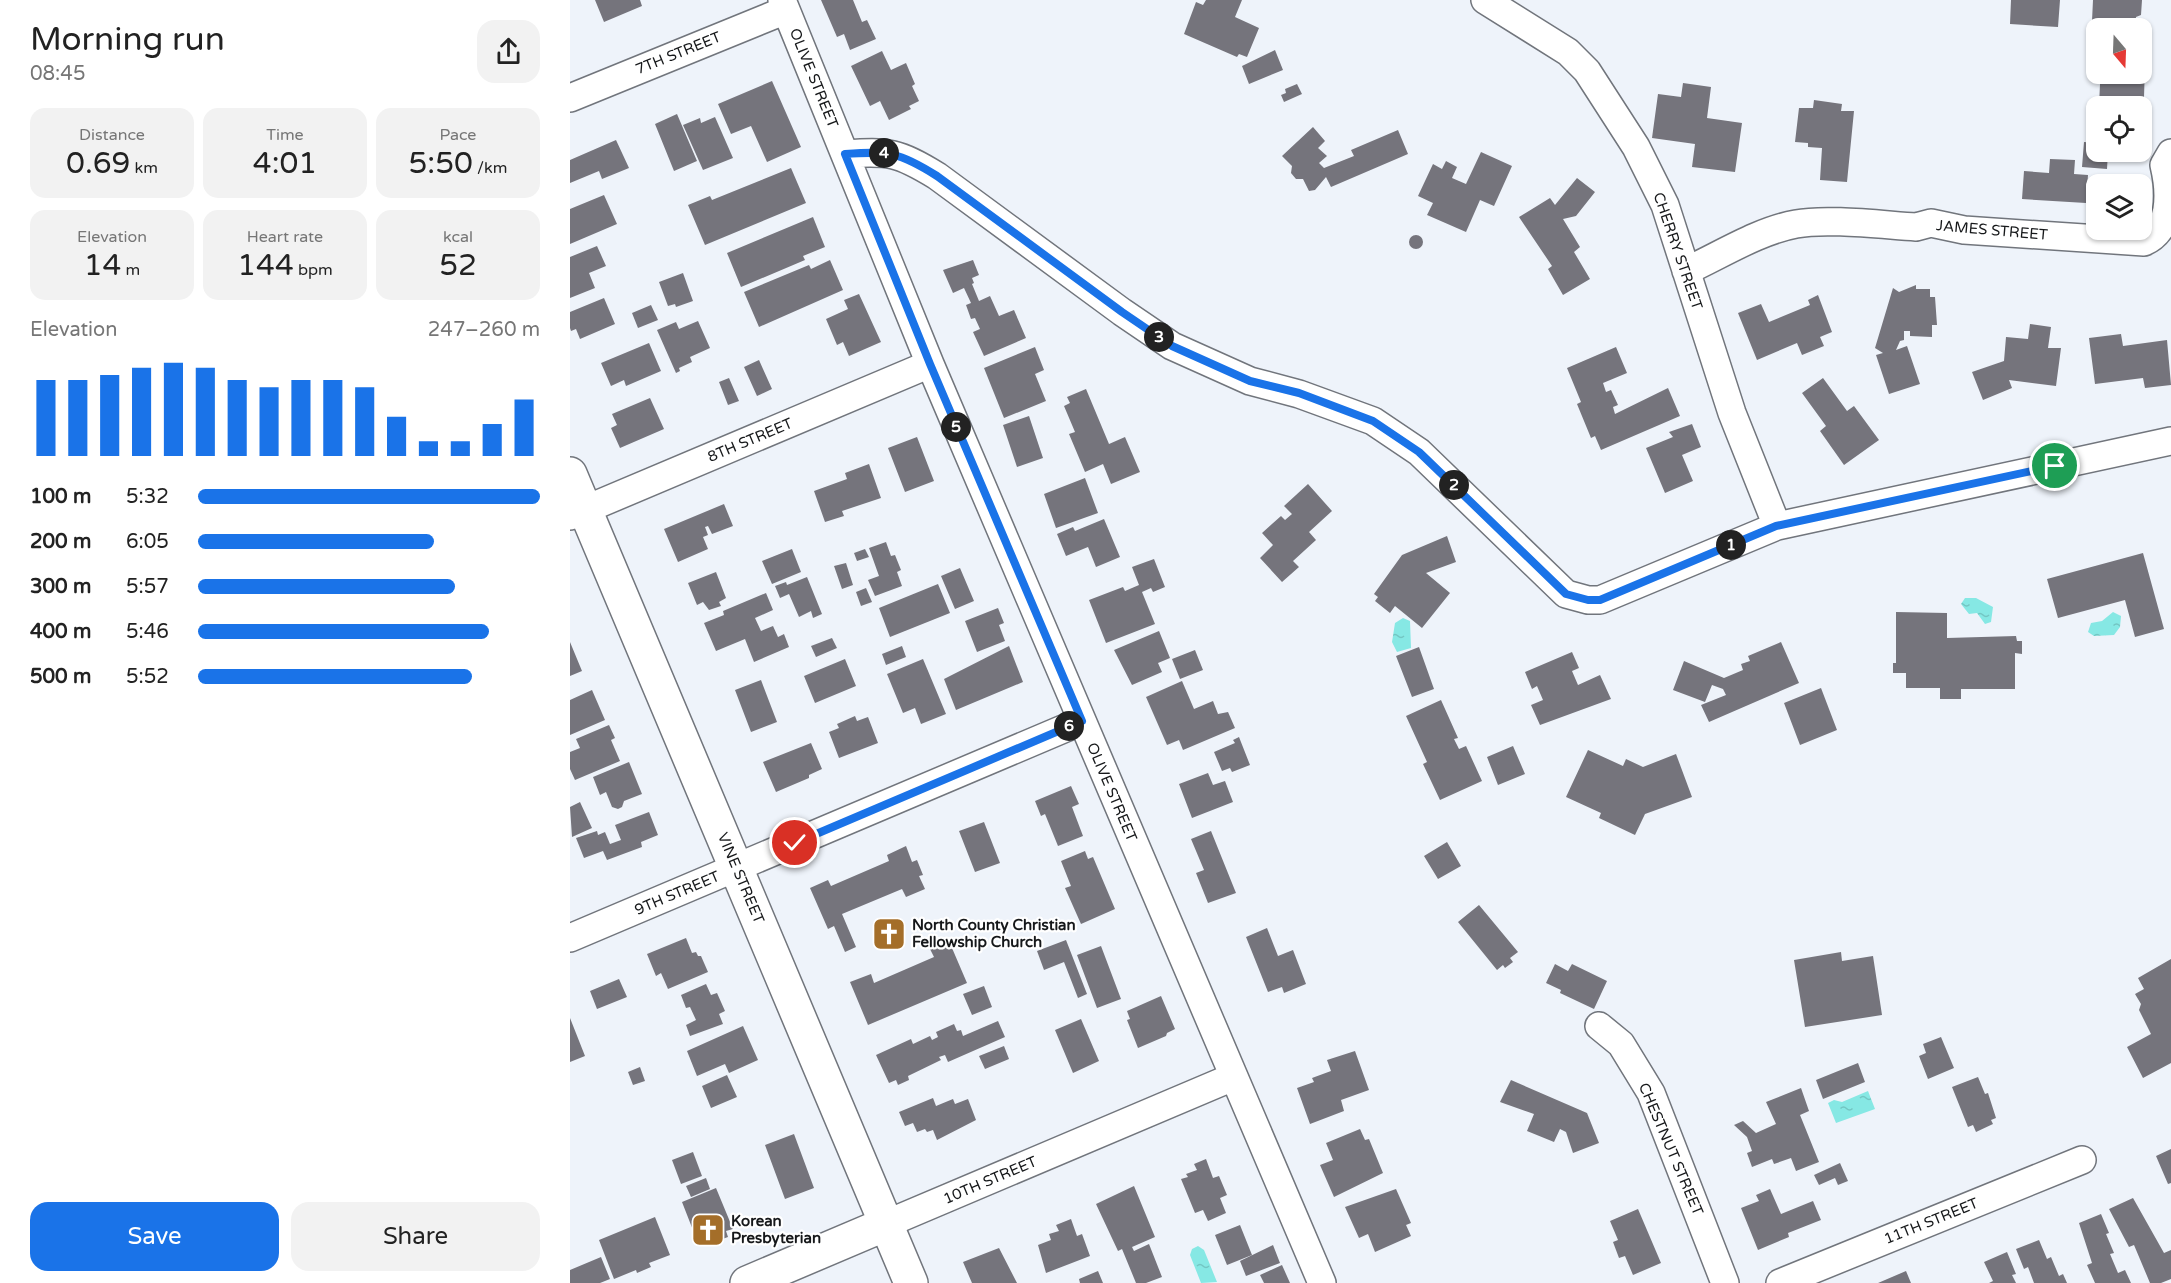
<!DOCTYPE html>
<html lang="en">
<head>
<meta charset="utf-8">
<style>
  body { margin:0; font-family:"Varela Round",sans-serif; background:#f2f2f2; color:#222; height:100vh; display:flex; flex-direction:column; font-size:22px; white-space:nowrap }
  * { box-sizing:border-box; margin:0 }
  p { font-size:20px; color:#767676 }
  .icon { flex:none; width:33px; height:33px; fill:none; stroke:currentColor; stroke-width:2; stroke-linecap:round; stroke-linejoin:round }
  .map { position:relative; flex:1; overflow:hidden }
  .details { display:flex; flex-direction:column; background:#fff; width:570px }
  .details>* { flex:none }
  .needle { width:39px; rotate:161deg }
  .buttons { position:absolute; left:1516px; top:18px; display:grid; gap:12px }
  .buttons a { display:grid; place-items:center; width:66px; height:66px; border-radius:12px; background:#fff; box-shadow:0 2px 4px #0004; font-size:30px }
  .pin { position:absolute; display:grid; place-items:center; width:51px; height:51px; color:#fff; margin:-26px; border:3px solid #fff; border-radius:50%; box-shadow:0 2px 6px #0007 }
  .km { position:absolute; width:30px; height:30px; margin:-15px; border-radius:50%; background:#222; color:#fff; font-size:16px; line-height:30px; text-align:center }
  .round { display:grid; place-items:center; flex:none; width:63px; height:63px; border-radius:18px; background:#f2f2f2 }
  .summary { display:flex; align-items:center; justify-content:space-between; height:102px; padding:0 30px }
  h1 { font-size:33px; font-weight:600; line-height:45px }
  .figures { display:grid; grid-template-columns:repeat(3,1fr); gap:9px; height:102px; padding:6px 30px }
  .figures div { display:grid; align-content:center; border-radius:15px; background:#f2f2f2; text-align:center }
  .figures b { font-size:30px; font-weight:600 }
  .figures small { font-size:16px; font-weight:400 }
  .figures p { font-size:16px }
  .chart { height:168px; padding:12px 30px }
  .chart p { display:flex; justify-content:space-between }
  .chart svg { width:100%; height:108px; margin-top:6px; stroke:#1a73e8; stroke-width:6 }
  .cta { display:flex; gap:12px; margin-top:auto; padding:12px 30px }
  .cta a { flex:1; height:69px; border-radius:18px; background:#1a73e8; color:#fff; font-size:24px; font-weight:600; line-height:69px; text-align:center }
  .cta a+a { background:#f2f2f2; color:#222 }
  ul { padding:0 30px; list-style:none; font-size:20px }
  li { display:grid; grid-template-columns:96px 72px 1fr; align-items:center; height:45px }
  li i { height:15px; border-radius:8px; background:#1a73e8 }
  main { display:flex; flex:1; min-height:0 }
  .map>svg:first-child { display:block }
  .water { fill:url(#water-ripples) }
  .building { fill:#75747c }
  .lines { fill:none; stroke-linecap:round; stroke-linejoin:round }
  .minor-casing { stroke:#71757c; stroke-width:30 }
  .tertiary-casing { stroke:#71757c; stroke-width:36 }
  .minor { stroke:#fff; stroke-width:27 }
  .tertiary { stroke:#fff; stroke-width:33 }
  .route-casing { stroke:#fff; stroke-width:12 }
  .route { stroke:#1a73e8; stroke-width:8 }
  .labels { text-anchor:middle; stroke-width:4.5; stroke-linejoin:round; paint-order:stroke }
  .street-label { font-size:15px; fill:#16181a; stroke:#fff }
  .poi-label { font-size:15px; font-weight:bold; fill:#16181a; stroke:#fff; text-anchor:start }
</style>
</head>
<body>
<main>
<section class="details">
<div class="summary"><div><h1>Morning run</h1><p>08:45</p></div><a class="round"><svg class="icon" aria-label="share" viewBox="0 0 24 24"><path d="M12 15V3M7 8l5-5 5 5M5 13v7h14v-7"/></svg></a></div>
<div class="figures">
<div><p>Distance</p><b>0.69<small> km</small></b></div>
<div><p>Time</p><b>4:01</b></div>
<div><p>Pace</p><b>5:50<small> /km</small></b></div>
</div>
<div class="figures">
<div><p>Elevation</p><b>14<small> m</small></b></div>
<div><p>Heart rate</p><b>144<small> bpm</small></b></div>
<div><p>kcal</p><b>52</b></div>
</div>
<div class="chart"><p><span>Elevation</span>247–260 m</p>
<svg viewBox="0 0 160 44" preserveAspectRatio="none"><path d="M5 44V13M15 44V13M25 44V11M35 44V8M45 44V6M55 44V8M65 44V13M75 44V16M85 44V13M95 44V13M105 44V16M115 44V28M125 44V38M135 44V38M145 44V31M155 44V21"/></svg>
</div>
<ul>
<li><b>100 m</b>5:32<i style="width:100%"></i></li>
<li><b>200 m</b>6:05<i style="width:69%"></i></li>
<li><b>300 m</b>5:57<i style="width:75%"></i></li>
<li><b>400 m</b>5:46<i style="width:85%"></i></li>
<li><b>500 m</b>5:52<i style="width:80%"></i></li>
</ul>
<div class="cta"><a>Save</a><a>Share</a></div>
</section>
<div class="map">
<svg width="1601" height="1283" viewBox="0 0 1601 1283">
  <defs>
    <pattern id="water-ripples" width="26" height="14" patternUnits="userSpaceOnUse" patternTransform="scale(1.5)"><rect width="26" height="14" fill="#86e8e4"/><path d="M2 4q2-2 4 0t4 0M15 11q2-2 4 0t4 0" fill="none" stroke="#73c6c3"/></pattern>
  </defs>
  <rect width="100%" height="100%" fill="#eef3fa"/>
  <path class="water" d="M1395,598H1406L1423,607L1421,622L1415,624L1407,613L1399,614L1391,604Z
    M1543,612L1551,616L1550,627L1544,635L1524,636L1518,632L1521,623L1532,621Z
    M833,618L840,621L841,648L827,652L822,642L825,623Z
    M1298,1091L1305,1109L1266,1123L1258,1103L1264,1100L1272,1102Z
    M628,1246L634,1250L647,1282L631,1283L620,1255L622,1249Z"/>
  <path class="building" d="M25,0H70L72,6L34,22Z
    M251,0H283L292,22L297,20L306,39L280,50L274,34L267,37Z
    M636,0H672L665,17L689,28L677,57L669,54L667,57L614,34L626,2L633,5Z
    M1441,0H1490L1488,27L1440,24Z
    M1523,0H1572L1571,15L1566,17L1565,28H1540V22L1522,21Z
    M705,50L713,70L679,84L672,66Z
    M312,51L321,70L336,63L345,84L342,86L349,101L339,106L341,109L319,120L310,101L300,106L281,66Z
    M1572,66H1575L1574,97L1563,96L1562,106H1529L1530,84H1543L1544,74H1572Z
    M202,81L231,147L197,162L181,126L161,134L148,104Z
    M1113,83L1141,87L1137,118L1172,123L1165,172L1122,167L1125,144L1082,138L1088,94L1111,97Z
    M727,84L732,94L714,102L711,95L716,93L715,89Z
    M1244,100L1272,104L1271,111H1284L1277,182L1250,180L1252,148L1238,147V143L1225,142L1229,108H1243Z
    M107,114L127,161L104,171L85,124Z
    M145,117L163,158L133,170L113,125L130,118L131,123Z
    M743,127L755,141L748,148L757,156L749,163L754,168L784,156L781,150L828,130L838,154L761,187L756,177L745,190L739,191L733,179H726L721,173L722,166L712,156Z
    M46,140L59,168L32,179L29,171L0,183V160Z
    M1514,142L1527,143V152H1538L1537,169L1512,167Z
    M911,152L942,166L924,206L910,200L896,232L857,215L863,203L848,196L863,164L872,169L876,161L887,167L882,178L896,184Z
    M1480,159L1505,160L1504,174L1518,175L1516,203L1452,199L1454,171L1479,173Z
    M221,168L236,203L135,245L118,205L140,196L142,200Z
    M1007,178L1025,192L1006,216L993,219L1010,247L1004,252L1020,279L993,295L978,269L982,266L949,217L980,198L985,205Z
    M34,195L47,224L0,244V209Z
    M243,217L255,247L233,256L235,260L171,287L157,253Z
    M839 242a7 7 0 1 1 14 0a7 7 0 1 1-14 0Z
    M27,246L36,266L19,273L25,288L0,298V257Z
    M260,260L273,290L189,327L174,292L239,265L241,269Z
    M403,260L409,275L402,278L404,283L402,284L409,301L420,296L429,316L444,310L456,338L414,356L403,332L410,329L405,318L401,319L396,305L401,303L394,288L383,293L373,270Z
    M113,273L123,301L106,307L105,304L98,306L89,282Z
    M1346,285V289H1360V297H1365L1367,325H1362V337L1340,336V331H1334V340L1330,341L1326,350L1337,346L1350,384L1319,394L1306,355L1313,353L1305,348L1323,288L1329,292Z
    M289,294L311,342L279,356L273,342L267,345L256,319L278,309L274,300Z
    M1248,295L1262,332L1250,337L1254,346L1232,355L1227,343L1187,360L1168,313L1191,304L1199,322L1240,305L1238,300Z
    M34,298L45,324L10,339L6,329L1,331L0,328V312Z
    M81,305L88,320L68,328L62,313Z
    M128,321L140,348L120,357L122,362L109,368L110,371L106,373L87,330L106,322L109,329Z
    M1460,324L1481,327L1478,348H1491L1486,386L1439,380L1442,388L1413,400L1402,372L1434,361L1436,337L1458,339Z
    M1551,334L1553,346L1597,340L1601,385L1575,388L1573,378L1525,384L1519,338Z
    M79,343L91,371L56,386L54,380L41,386L31,363Z
    M465,347L474,370L465,374L476,401L434,418L414,368Z
    M1046,347L1057,373L1033,383L1036,392L1041,390L1048,405L1043,407L1045,414L1098,388L1110,416L1031,450L1025,436L1021,438L1007,404L1011,402L997,368Z
    M189,360L202,389L187,396L174,367Z
    M159,378L169,401L158,405L149,382Z
    M1253,378L1277,411L1284,406L1309,440L1274,465L1250,431L1256,426L1232,393Z
    M516,389L539,444L555,437L570,472L541,484L533,464L515,472L499,434L505,432L494,406L500,403L497,397Z
    M80,398L94,429L50,448L41,428L47,425L42,414Z
    M459,416L473,458L447,467L433,425Z
    M1122,424L1131,447L1112,455L1123,481L1095,493L1076,448L1103,437L1099,432Z
    M347,437L364,481L335,492L318,448Z
    M299,464L311,498L272,511L274,516L255,522L244,491L277,479L275,473Z
    M515,478L528,513L486,528L474,494Z
    M738,484L762,511L739,532L746,540L723,561L729,567L712,582L690,558L703,545L692,533L711,516L715,520L722,514L714,506Z
    M154,504L163,526L142,534L138,526L135,527L138,535L133,537L138,549L108,562L94,529Z
    M534,519L550,557L526,567L518,547L496,556L487,534L503,527L505,531Z
    M877,536L886,562L856,573L880,593L852,628L825,606L820,613L805,601L808,597L804,594L832,555Z
    M316,542L321,556L325,555L331,570L327,572L332,586L305,596L298,580L309,576L299,548Z
    M222,549L231,572L202,584L192,561Z
    M295,549L299,557L287,561L284,553Z
    M1573,553L1594,629L1565,637L1555,600L1488,618L1477,579Z
    M584,559L595,587L583,592L581,588L572,592L585,624L536,643L519,600L553,587L555,591L569,585L562,567Z
    M276,563L283,585L272,589L264,566Z
    M390,568L404,601L385,609L371,576Z
    M146,572L156,598L149,602L151,606L139,610L133,602L127,605L118,583Z
    M237,577L252,614L243,618L241,611L229,617L219,594L210,598L205,586L216,582L217,585Z
    M368,584L380,613L320,637L309,608Z
    M296,588L302,602L291,606L286,592Z
    M196,593L203,610L185,618L191,631L203,626L208,637L214,634L219,647L184,662L175,639L146,651L134,623L154,615L153,611Z
    M428,608L434,623L429,625L435,641L407,652L395,621Z
    M1326,612L1377,613V638L1446,636L1447,641H1452V654L1445,653V689H1391V699H1370V688H1336V673H1323V663H1326Z
    M589,631L600,658L588,663L592,672L562,685L544,650Z
    M262,638L267,648L246,657L241,646Z
    M0,642L12,671L0,676Z
    M1211,642L1229,683L1139,722L1131,705L1156,695L1153,689L1142,685L1135,702L1103,690L1114,661L1154,678L1173,670L1171,664L1180,661L1178,656Z
    M332,646L336,657L316,665L312,654Z
    M439,646L453,682L386,710L374,679Z
    M849,647L864,689L842,697L826,656Z
    M625,650L633,670L610,679L602,659Z
    M1002,652L1009,668L1002,671L1008,685L1030,675L1041,699L970,725L961,705L973,700L967,686L962,689L955,672Z
    M275,659L286,686L245,703L234,676Z
    M353,659L376,714L351,724L345,708L333,713L317,674Z
    M191,680L207,722L181,732L165,690Z
    M612,681L624,709L643,701L648,714L658,712L665,728L613,750L609,740L597,745L576,697Z
    M1251,688L1267,730L1230,745L1214,703Z
    M22,690L35,720L0,735V700Z
    M871,700L888,738L884,739L889,749L896,746L912,781L870,800L853,764L857,762L836,716Z
    M285,716L287,721L298,717L308,743L269,758L259,732L269,728L267,724Z
    M39,725L45,738L41,740L50,761L5,780L0,769V752L10,748L6,739Z
    M669,737L680,765L662,772L660,768L652,771L644,752L665,743L663,740Z
    M241,743L252,769L239,775V778L206,792L193,762Z
    M943,746L955,774L928,785L917,757Z
    M1018,750L1053,766L1056,759L1073,767L1106,754L1122,797L1075,814L1065,835L1029,818L1031,813L996,797Z
    M59,762L72,794L54,801L52,807L48,809L42,807L36,792L30,795L23,777Z
    M638,773L643,785L655,781L663,802L622,818L609,784Z
    M501,786L509,804L502,807L513,836L488,846L475,814L471,816L465,801Z
    M10,802L22,828L2,837L0,807Z
    M79,812L88,835L71,842L72,847L37,860L33,851L14,858L6,838L27,831L28,835L35,832L40,844L51,840L45,825Z
    M414,822L430,863L405,872L389,831Z
    M641,831L666,893L638,903L626,873L634,870L621,839Z
    M877,842L891,866L868,879L854,856Z
    M336,846L342,862L347,860L353,875L349,876L355,889L336,897L332,889L272,914L286,947L275,952L264,926L258,929L240,888L258,880L261,886L319,861L317,855Z
    M515,851L518,859L523,857L545,909L511,924L495,888L501,886L491,861Z
    M909,905L948,952L940,958L943,962L935,968L933,965L927,970L888,922Z
    M697,928L708,956L723,950L736,984L714,993L712,987L698,992L676,937Z
    M116,938L122,953L126,952L128,956H131L138,972L98,989L91,973L86,976L77,954Z
    M496,940L517,994L508,998L494,962L474,970L467,951Z
    M379,941L397,983L298,1025L280,982L301,974L304,983L364,957L360,949Z
    M531,946L551,999L527,1008L507,955Z
    M1271,952L1272,961L1303,956L1312,1015L1235,1027L1224,960Z
    M1601,959V1063L1573,1078L1557,1047L1581,1034L1569,1010L1571,1004L1565,994L1574,989L1568,978Z
    M985,964L998,971L1002,964L1037,981L1024,1009L990,993L991,990L976,983Z
    M49,979L57,997L27,1009L20,991Z
    M136,984L141,995L147,993L155,1011L149,1014L153,1024L120,1036L116,1025L126,1020L120,1007L116,1008L111,995Z
    M414,986L422,1007L402,1015L393,994Z
    M591,996L605,1029L597,1033L596,1036L568,1048L557,1020L560,1019L557,1011Z
    M0,1018L15,1056L0,1062Z
    M511,1019L529,1061L503,1073L485,1030Z
    M428,1021L435,1037L378,1062L375,1055L369,1057L371,1060L338,1076L339,1080L328,1085L326,1080L319,1083L306,1055L341,1039L343,1044L360,1036L362,1040L368,1037L366,1032L384,1024L387,1031L391,1030L393,1036Z
    M173,1026L188,1060L159,1073L155,1064L127,1076L117,1051Z
    M1371,1037L1384,1068L1358,1079L1349,1056L1356,1053L1353,1044Z
    M434,1046L439,1059L415,1069L409,1056Z
    M785,1051L799,1090L771,1100L774,1111L740,1124L727,1088L744,1082L742,1078L761,1071L757,1060Z
    M1288,1063L1295,1082L1253,1099L1246,1080Z
    M70,1067L75,1081L63,1085L58,1072Z
    M157,1075L167,1097L141,1108L132,1086Z
    M1408,1077L1415,1094L1418,1093L1426,1118L1421,1120L1423,1124L1406,1132L1403,1125L1398,1127L1382,1087Z
    M941,1080L1017,1113L1029,1143L1003,1153L996,1132L990,1129L984,1142L957,1131L964,1114L930,1102Z
    M1231,1088L1239,1111L1230,1115L1249,1162L1226,1171L1221,1158L1204,1164L1202,1159L1182,1167L1177,1153L1182,1151L1177,1137L1164,1125L1173,1121L1186,1133L1206,1124L1196,1102Z
    M363,1098L366,1106L383,1099L385,1104L398,1099L406,1120L367,1140L363,1130L357,1132L355,1129L347,1132L343,1123L335,1126L329,1112Z
    M790,1129L795,1140L799,1139L813,1173L764,1197L750,1165L763,1160L756,1143Z
    M224,1134L244,1188L215,1199L195,1145Z
    M1601,1149V1183L1598,1184L1586,1156Z
    M123,1152L132,1176L111,1184L102,1160Z
    M636,1159L643,1178L649,1176L657,1195L650,1198L656,1213L638,1221L633,1210L625,1213L611,1179L618,1177L616,1174L627,1170L624,1164Z
    M1270,1163L1278,1181L1268,1185L1265,1178L1249,1185L1244,1175Z
    M136,1178L140,1189L121,1197L116,1186Z
    M564,1186L585,1237L562,1247L564,1251L579,1244L592,1277L576,1283H566L552,1249L548,1251L526,1204Z
    M146,1188L163,1229L156,1231L158,1237L136,1245L135,1241L128,1243L112,1202Z
    M826,1189L841,1223L836,1225L841,1236L805,1252L798,1234L789,1238L775,1207Z
    M1200,1189L1211,1214L1243,1201L1251,1220L1218,1233L1219,1237L1188,1250L1171,1208L1189,1201L1186,1195Z
    M1563,1198L1594,1253L1601,1250V1279L1591,1283H1580L1564,1245L1559,1247L1539,1209Z
    M1068,1209L1091,1263L1063,1275L1055,1256L1049,1258L1043,1242L1048,1240L1040,1221Z
    M1531,1214L1539,1233L1536,1234L1544,1253L1540,1254L1548,1273L1555,1270L1561,1283H1525L1517,1265L1522,1263L1509,1223Z
    M85,1217L100,1255L79,1263L81,1267L67,1273L66,1270L44,1279L29,1240Z
    M501,1219L507,1236L512,1234L520,1256L476,1273L468,1245L481,1240L479,1234L489,1231L486,1225Z
    M670,1225L682,1255L657,1265L645,1235Z
    M1469,1240L1477,1259L1481,1257L1489,1276L1493,1274L1497,1283H1464L1458,1267L1454,1269L1446,1249Z
    M703,1245L710,1263L676,1276L670,1261Z
    M429,1248L447,1283H402L393,1262Z
    M1437,1252L1446,1274L1442,1275L1446,1283H1419L1423,1281L1414,1262Z
    M31,1257L40,1279L30,1283H0V1270Z
    M712,1265L720,1283H694L690,1275Z
    M528,1271L533,1283H510L509,1279Z
    M1336,1271L1341,1283H1308Z"/>
  <g class="lines">
    <defs>
      <path id="minor" d="M212,0L360,364L752,1283
        M915,0L998,52L1017,71L1066,147L1095,205L1162,413L1207,526
        M0,98L216,10
        M275,154C319,151 328,152 367,176L552,312L602,346L680,381L729,394L803,421L849,452L996,594L1018,600H1030L1207,526L1601,441
        M1116,271C1151,255 1188,231 1226,224C1256,218 1313,225 1346,227L1361,223L1394,230L1574,242C1601,230 1601,195 1594,165L1601,153
        M0,516L360,364
        M0,938L512,721
        M1029,1026L1051,1044L1081,1093L1155,1283
        M316,1224L663,1077
        M1210,1283L1512,1160"/>
      <path id="tertiary" d="M0,474L341,1283
        M177,1283L316,1224"/>
    </defs>
    <use href="#minor" class="minor-casing"/>
    <use href="#tertiary" class="tertiary-casing"/>
    <use href="#minor" class="minor"/>
    <use href="#tertiary" class="tertiary"/>
  </g>
  <g class="lines">
    <defs>
      <path id="route" d="M225,843L512,721L360,364L275,154C319,151 329,152 367,176L552,312L602,346L680,381L729,393L803,421L849,452L996,594L1018,600H1030L1206,526L1485,466"/>
    </defs>
    <use href="#route" class="route-casing"/>
    <use href="#route" class="route"/>
  </g>
  <defs>
    <symbol id="church-square" viewBox="-11 -11 22 22"><rect x="-9" y="-9" width="18" height="18" rx="4" fill="#a46e29" stroke="#fff"/><path d="M-1.2-6h2.4v3.5h3.3v2.4h-3.3V6h-2.4V-.1h-3.3v-2.4h3.3Z" fill="#fff"/></symbol>
  </defs>
  <g fill-rule="evenodd">
    <use href="#church-square" x="300" y="915" width="38" height="38"/>
    <use href="#church-square" x="119" y="1211" width="38" height="38"/>
  </g>
  <g class="labels">
    <g class="street-label">
      <text transform="translate(108 53) rotate(-22)" y="5">7TH STREET</text>
      <text transform="translate(244 78) rotate(68)" y="5">OLIVE STREET</text>
      <text transform="translate(1422 230) rotate(5)" y="5">JAMES STREET</text>
      <text transform="translate(1108 251) rotate(71)" y="5">CHERRY STREET</text>
      <text transform="translate(180 440) rotate(-23)" y="5">8TH STREET</text>
      <text transform="translate(542 792) rotate(67)" y="5">OLIVE STREET</text>
      <text transform="translate(171 878) rotate(67)" y="5">VINE STREET</text>
      <text transform="translate(107 893) rotate(-23)" y="5">9TH STREET</text>
      <text transform="translate(1101 1149) rotate(67)" y="5">CHESTNUT STREET</text>
      <text transform="translate(420 1180) rotate(-23)" y="5">10TH STREET</text>
      <text transform="translate(1361 1221) rotate(-22)" y="5">11TH STREET</text>
    </g>
    <g class="poi-label">
      <text x="342" y="930">North County Christian<tspan x="342" dy="17">Fellowship Church</tspan></text>
      <text x="161" y="1226">Korean<tspan x="161" dy="17">Presbyterian</tspan></text>
    </g>
  </g>
</svg>
<div class="buttons">
<a><svg class="needle" viewBox="-14 -14 28 28"><path d="M0-13l5 13h-10z" fill="#e53935"/><path d="M0 13l5-13h-10z" fill="#767676"/></svg></a>
<a><svg class="icon" aria-label="locate" viewBox="0 0 24 24"><circle cx="12" cy="12" r="6"/><path d="M12 2v4M12 18v4M2 12h4M18 12h4"/></svg></a>
<a><svg class="icon" aria-label="layers" viewBox="0 0 24 24"><path d="M12 4l9 5-9 5-9-5zM3 14l9 5 9-5"/></svg></a>
</div>
<div class="pin" style="left:1485px;top:466px;background:#1e9e55"><svg class="icon" aria-label="arrive" viewBox="0 0 24 24"><path d="M6 21V4h12l-3 4 3 4H6"/></svg></div>
<div class="pin" style="left:225px;top:843px;background:#d93025"><svg class="icon" aria-label="check" viewBox="0 0 24 24"><path d="M5 12l5 5 9-10"/></svg></div>
<b class="km" style="left:1161px;top:545px">1</b>
<b class="km" style="left:884px;top:485px">2</b>
<b class="km" style="left:589px;top:337px">3</b>
<b class="km" style="left:314px;top:153px">4</b>
<b class="km" style="left:386px;top:427px">5</b>
<b class="km" style="left:499px;top:726px">6</b>
</div>
</main>
</body>
</html>
